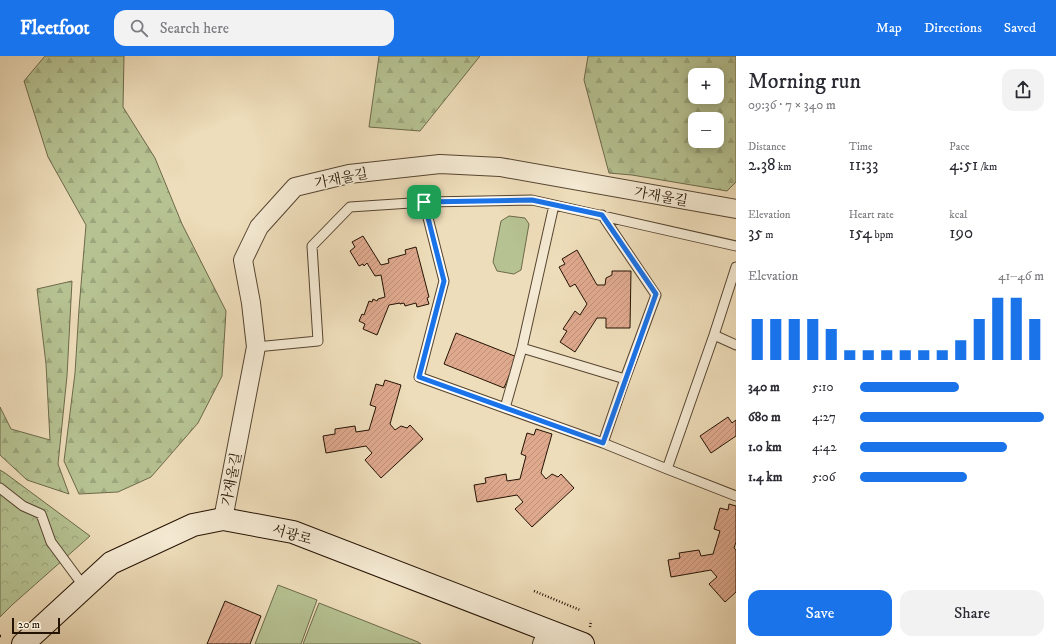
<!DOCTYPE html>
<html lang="en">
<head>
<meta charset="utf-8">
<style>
  body { margin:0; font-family:"IM FELL DW Pica","Noto Serif KR",serif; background:#f2f2f3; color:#2b2b33; height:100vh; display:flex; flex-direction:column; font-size:15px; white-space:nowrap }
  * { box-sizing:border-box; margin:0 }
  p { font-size:13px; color:#7c7c81 }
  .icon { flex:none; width:22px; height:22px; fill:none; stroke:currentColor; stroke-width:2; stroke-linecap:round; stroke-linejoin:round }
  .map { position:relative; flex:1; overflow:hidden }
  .panel { display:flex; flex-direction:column; background:#fff; width:320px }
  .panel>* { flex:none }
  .fabs { position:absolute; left:688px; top:12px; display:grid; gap:8px }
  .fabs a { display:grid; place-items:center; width:36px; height:36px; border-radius:8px; background:#fff; box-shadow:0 2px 10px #0003; font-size:20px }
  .scale { position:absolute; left:12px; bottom:10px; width:48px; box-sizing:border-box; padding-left:4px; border:2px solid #241203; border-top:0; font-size:11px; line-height:14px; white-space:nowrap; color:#241203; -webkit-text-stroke:3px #f4e9d2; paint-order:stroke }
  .pin { position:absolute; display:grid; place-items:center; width:34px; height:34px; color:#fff; margin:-17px; border-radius:8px; box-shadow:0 2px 6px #0006 }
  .round { display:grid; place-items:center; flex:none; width:42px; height:42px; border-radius:12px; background:#f2f2f3 }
  .overview { display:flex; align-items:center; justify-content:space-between; height:68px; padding:0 12px }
  h1 { font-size:22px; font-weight:600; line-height:30px }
  .figures { display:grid; grid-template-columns:repeat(3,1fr); gap:6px; height:68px; padding:4px 12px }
  .figures div { display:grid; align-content:center }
  .figures b { font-size:17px; font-weight:600 }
  .figures small { font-size:11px; font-weight:400 }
  .figures p { font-size:11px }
  .chart { height:112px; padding:8px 12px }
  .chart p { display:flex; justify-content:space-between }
  .chart svg { width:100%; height:72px; margin-top:4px; stroke:#1a73e8; stroke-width:6 }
  .button { display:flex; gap:8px; margin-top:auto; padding:8px 12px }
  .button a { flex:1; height:46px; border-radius:12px; background:#1a73e8; color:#fff; font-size:16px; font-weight:600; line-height:46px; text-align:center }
  .button a+a { background:#f2f2f3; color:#2b2b33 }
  ul { padding:0 12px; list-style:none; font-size:13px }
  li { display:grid; grid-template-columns:64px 48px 1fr; align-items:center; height:30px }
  li i { height:10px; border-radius:5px; background:#1a73e8 }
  header { display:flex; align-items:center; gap:24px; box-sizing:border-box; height:56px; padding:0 20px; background:#1a73e8; color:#fff }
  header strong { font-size:19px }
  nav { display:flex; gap:22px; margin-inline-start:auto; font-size:14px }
  .search { width:280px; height:36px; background:#f2f2f3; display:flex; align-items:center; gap:10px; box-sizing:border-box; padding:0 14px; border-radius:12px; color:#7c7c81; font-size:15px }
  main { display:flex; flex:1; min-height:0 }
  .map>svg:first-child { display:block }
  .forest { fill:url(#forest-firs); stroke:#6d6a4a; fill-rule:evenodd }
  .park { fill:url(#park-crowns); stroke:#6d6a4a }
  .garden { fill:#b6c292; stroke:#6d6a4a }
  .building { fill:url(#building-hatch); stroke:#241203 }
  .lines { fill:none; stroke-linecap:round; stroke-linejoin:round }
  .lane-casing { stroke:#564531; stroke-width:11 }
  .street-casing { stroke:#564531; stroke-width:20 }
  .secondary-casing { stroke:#241203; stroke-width:24 }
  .path { stroke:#241203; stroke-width:2.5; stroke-dasharray:1 2; stroke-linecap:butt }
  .lane { stroke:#f4e9d2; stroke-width:9 }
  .street { stroke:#f4e9d2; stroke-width:18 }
  .secondary { stroke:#f4e9d2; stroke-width:22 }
  .route-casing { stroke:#fff; stroke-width:8 }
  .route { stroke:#1a73e8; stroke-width:5 }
  .labels { text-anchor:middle; stroke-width:3.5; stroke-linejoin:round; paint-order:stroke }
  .street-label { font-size:14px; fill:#241203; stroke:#f4e9d2 }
</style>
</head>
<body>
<header>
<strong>Fleetfoot</strong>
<div class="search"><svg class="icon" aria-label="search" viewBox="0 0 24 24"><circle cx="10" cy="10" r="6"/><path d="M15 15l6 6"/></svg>Search here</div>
<nav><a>Map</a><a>Directions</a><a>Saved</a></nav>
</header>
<main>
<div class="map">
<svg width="736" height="588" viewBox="0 0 736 588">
  <defs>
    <pattern id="forest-firs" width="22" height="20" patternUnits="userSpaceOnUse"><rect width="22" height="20" fill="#b6c292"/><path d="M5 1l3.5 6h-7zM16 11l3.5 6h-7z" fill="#9ca67c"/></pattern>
    <pattern id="park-crowns" width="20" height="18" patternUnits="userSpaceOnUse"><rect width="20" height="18" fill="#b6c292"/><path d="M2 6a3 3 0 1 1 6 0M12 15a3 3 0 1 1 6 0" fill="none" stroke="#9ca67c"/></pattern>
    <pattern id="building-hatch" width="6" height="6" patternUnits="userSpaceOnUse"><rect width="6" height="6" fill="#dfa98e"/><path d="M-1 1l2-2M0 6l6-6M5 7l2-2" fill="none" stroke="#bf9079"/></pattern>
  </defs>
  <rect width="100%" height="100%" fill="#eeddba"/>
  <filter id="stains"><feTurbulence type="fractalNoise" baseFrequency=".005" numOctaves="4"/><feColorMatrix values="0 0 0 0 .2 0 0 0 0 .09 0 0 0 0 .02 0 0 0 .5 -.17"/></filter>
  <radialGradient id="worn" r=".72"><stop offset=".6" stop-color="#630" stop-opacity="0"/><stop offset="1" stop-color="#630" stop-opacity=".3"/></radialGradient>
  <path class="forest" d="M45,0H124L123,51L155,102L182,168L226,255L222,320L198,367L151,421L118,436L79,438L64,405L75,317L79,253L86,169L48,101L24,25Z
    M379,0H480L420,75L369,71Z
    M588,0H736V126L727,135L632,119L609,117L584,24ZM695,19H717V41H695ZM695,63H717V85H695Z
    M72,225L67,320L58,408L69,438L27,424L0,399V351L11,373L50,384L46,308L37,233Z"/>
  <path class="park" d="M0,414L5,417L90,480L12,549L0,561Z"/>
  <path class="garden" d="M509,160L525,162L529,168L521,214L514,218L497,215L493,206L501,165Z
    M278,529L317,544L301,588H255Z
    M319,547L418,586L421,588H303Z"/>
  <path class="building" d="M363,180L381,209L389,207L388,203L406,198L405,194L416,191L429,241L427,242L429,248L417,251L416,247L405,250L404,247L400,248V247L389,249L377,279L363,273L365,268L359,265L362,258L364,259L369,245L372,246L373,243L377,245L378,243L385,241L381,219L375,220L367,207L364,210L363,208L359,210L350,195L355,191L352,186Z
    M577,194L597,229H605L606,222L612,219V215H631L630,272H606V262H597L575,296L560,286L567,275L563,273L575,255L580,259L587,248L575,228L570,231L559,211L565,208L562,203Z
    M456,277L517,301L504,332L444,308Z
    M385,324L401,329L390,368L395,374L401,370L407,372L410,369L423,383L381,422L365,404L372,397L366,390L326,397L323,380L335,378V373L355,370L356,376L369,374L376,351L370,349L376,328L383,330Z
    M728,361L732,367L736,364V380L711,397L700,380Z
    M536,373L552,378L541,417L546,423L552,418L558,421L561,418L574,432L532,471L515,453L523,446L517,439L477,446L474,429L486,427L485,422L506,418L507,425L520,423L526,400L521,398L527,377L534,379Z
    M729,448L736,450V486L734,492L736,494V536L725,546L709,528L717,521L711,514L671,521L668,504L680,502L679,497L699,494L701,500L713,498L720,475L714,473L720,452L728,454Z
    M225,545L261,560L250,588H207Z"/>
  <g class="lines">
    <defs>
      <path id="lane" d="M424,146L444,225L419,321L505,352
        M602,159L656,239L625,323
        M736,211L714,279L667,413L736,440
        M714,279L736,289
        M256,291L318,285L312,190L350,151L426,146L532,144L736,190
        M522,292L625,323L603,387L505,352L522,292L554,149
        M603,387L667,413
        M0,432L23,450L41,458L51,486L85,532"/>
      <path id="street" d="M223,463L256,291L251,247L243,204L259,171L295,131L349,118L440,108L500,111L736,153
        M542,588L548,574"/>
      <path id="secondary" d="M23,588L111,507L193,469L223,463L293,476L583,588"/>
    </defs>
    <use href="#lane" class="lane-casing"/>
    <use href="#street" class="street-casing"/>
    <use href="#secondary" class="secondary-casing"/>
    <path class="path" d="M534,535L580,554
      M590,571L591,565
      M0,580H1"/>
    <use href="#lane" class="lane"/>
    <use href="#street" class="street"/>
    <use href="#secondary" class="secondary"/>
  </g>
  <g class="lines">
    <defs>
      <path id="route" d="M532,144L602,159L656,238L603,387L419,321L444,225L424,146Z"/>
    </defs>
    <use href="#route" class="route-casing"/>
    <use href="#route" class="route"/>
  </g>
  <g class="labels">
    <g class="street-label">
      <text transform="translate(341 122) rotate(-11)" y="5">가재울길</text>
      <text transform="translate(661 140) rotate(10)" y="5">가재울길</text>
      <text transform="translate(231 423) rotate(-79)" y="5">가재울길</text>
      <text transform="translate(292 478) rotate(16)" y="5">서광로</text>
    </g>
  </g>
  <rect width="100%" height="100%" filter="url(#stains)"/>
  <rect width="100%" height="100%" fill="url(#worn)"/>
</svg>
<div class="fabs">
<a>+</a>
<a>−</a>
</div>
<div class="scale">20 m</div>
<div class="pin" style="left:424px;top:146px;background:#1e9e55"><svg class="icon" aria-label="arrive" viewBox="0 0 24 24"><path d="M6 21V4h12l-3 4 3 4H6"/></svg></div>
</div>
<section class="panel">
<div class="overview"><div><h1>Morning run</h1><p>09:36 · 7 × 340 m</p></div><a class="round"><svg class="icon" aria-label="share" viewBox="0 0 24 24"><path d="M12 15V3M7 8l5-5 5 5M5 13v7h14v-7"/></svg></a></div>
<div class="figures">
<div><p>Distance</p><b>2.38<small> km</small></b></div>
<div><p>Time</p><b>11:33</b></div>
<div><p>Pace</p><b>4:51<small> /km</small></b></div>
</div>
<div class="figures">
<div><p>Elevation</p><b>35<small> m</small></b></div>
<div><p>Heart rate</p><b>154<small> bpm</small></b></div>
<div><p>kcal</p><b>190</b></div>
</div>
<div class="chart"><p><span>Elevation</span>41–46 m</p>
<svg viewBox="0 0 160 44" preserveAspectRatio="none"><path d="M5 44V19M15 44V19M25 44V19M35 44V19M45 44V25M55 44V38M65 44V38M75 44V38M85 44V38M95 44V38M105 44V38M115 44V32M125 44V19M135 44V6M145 44V6M155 44V19"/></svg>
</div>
<ul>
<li><b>340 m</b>5:10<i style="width:54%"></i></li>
<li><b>680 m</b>4:27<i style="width:100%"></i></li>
<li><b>1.0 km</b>4:42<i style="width:80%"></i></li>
<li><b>1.4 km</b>5:06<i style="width:58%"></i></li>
</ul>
<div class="button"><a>Save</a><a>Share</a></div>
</section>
</main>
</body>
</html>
